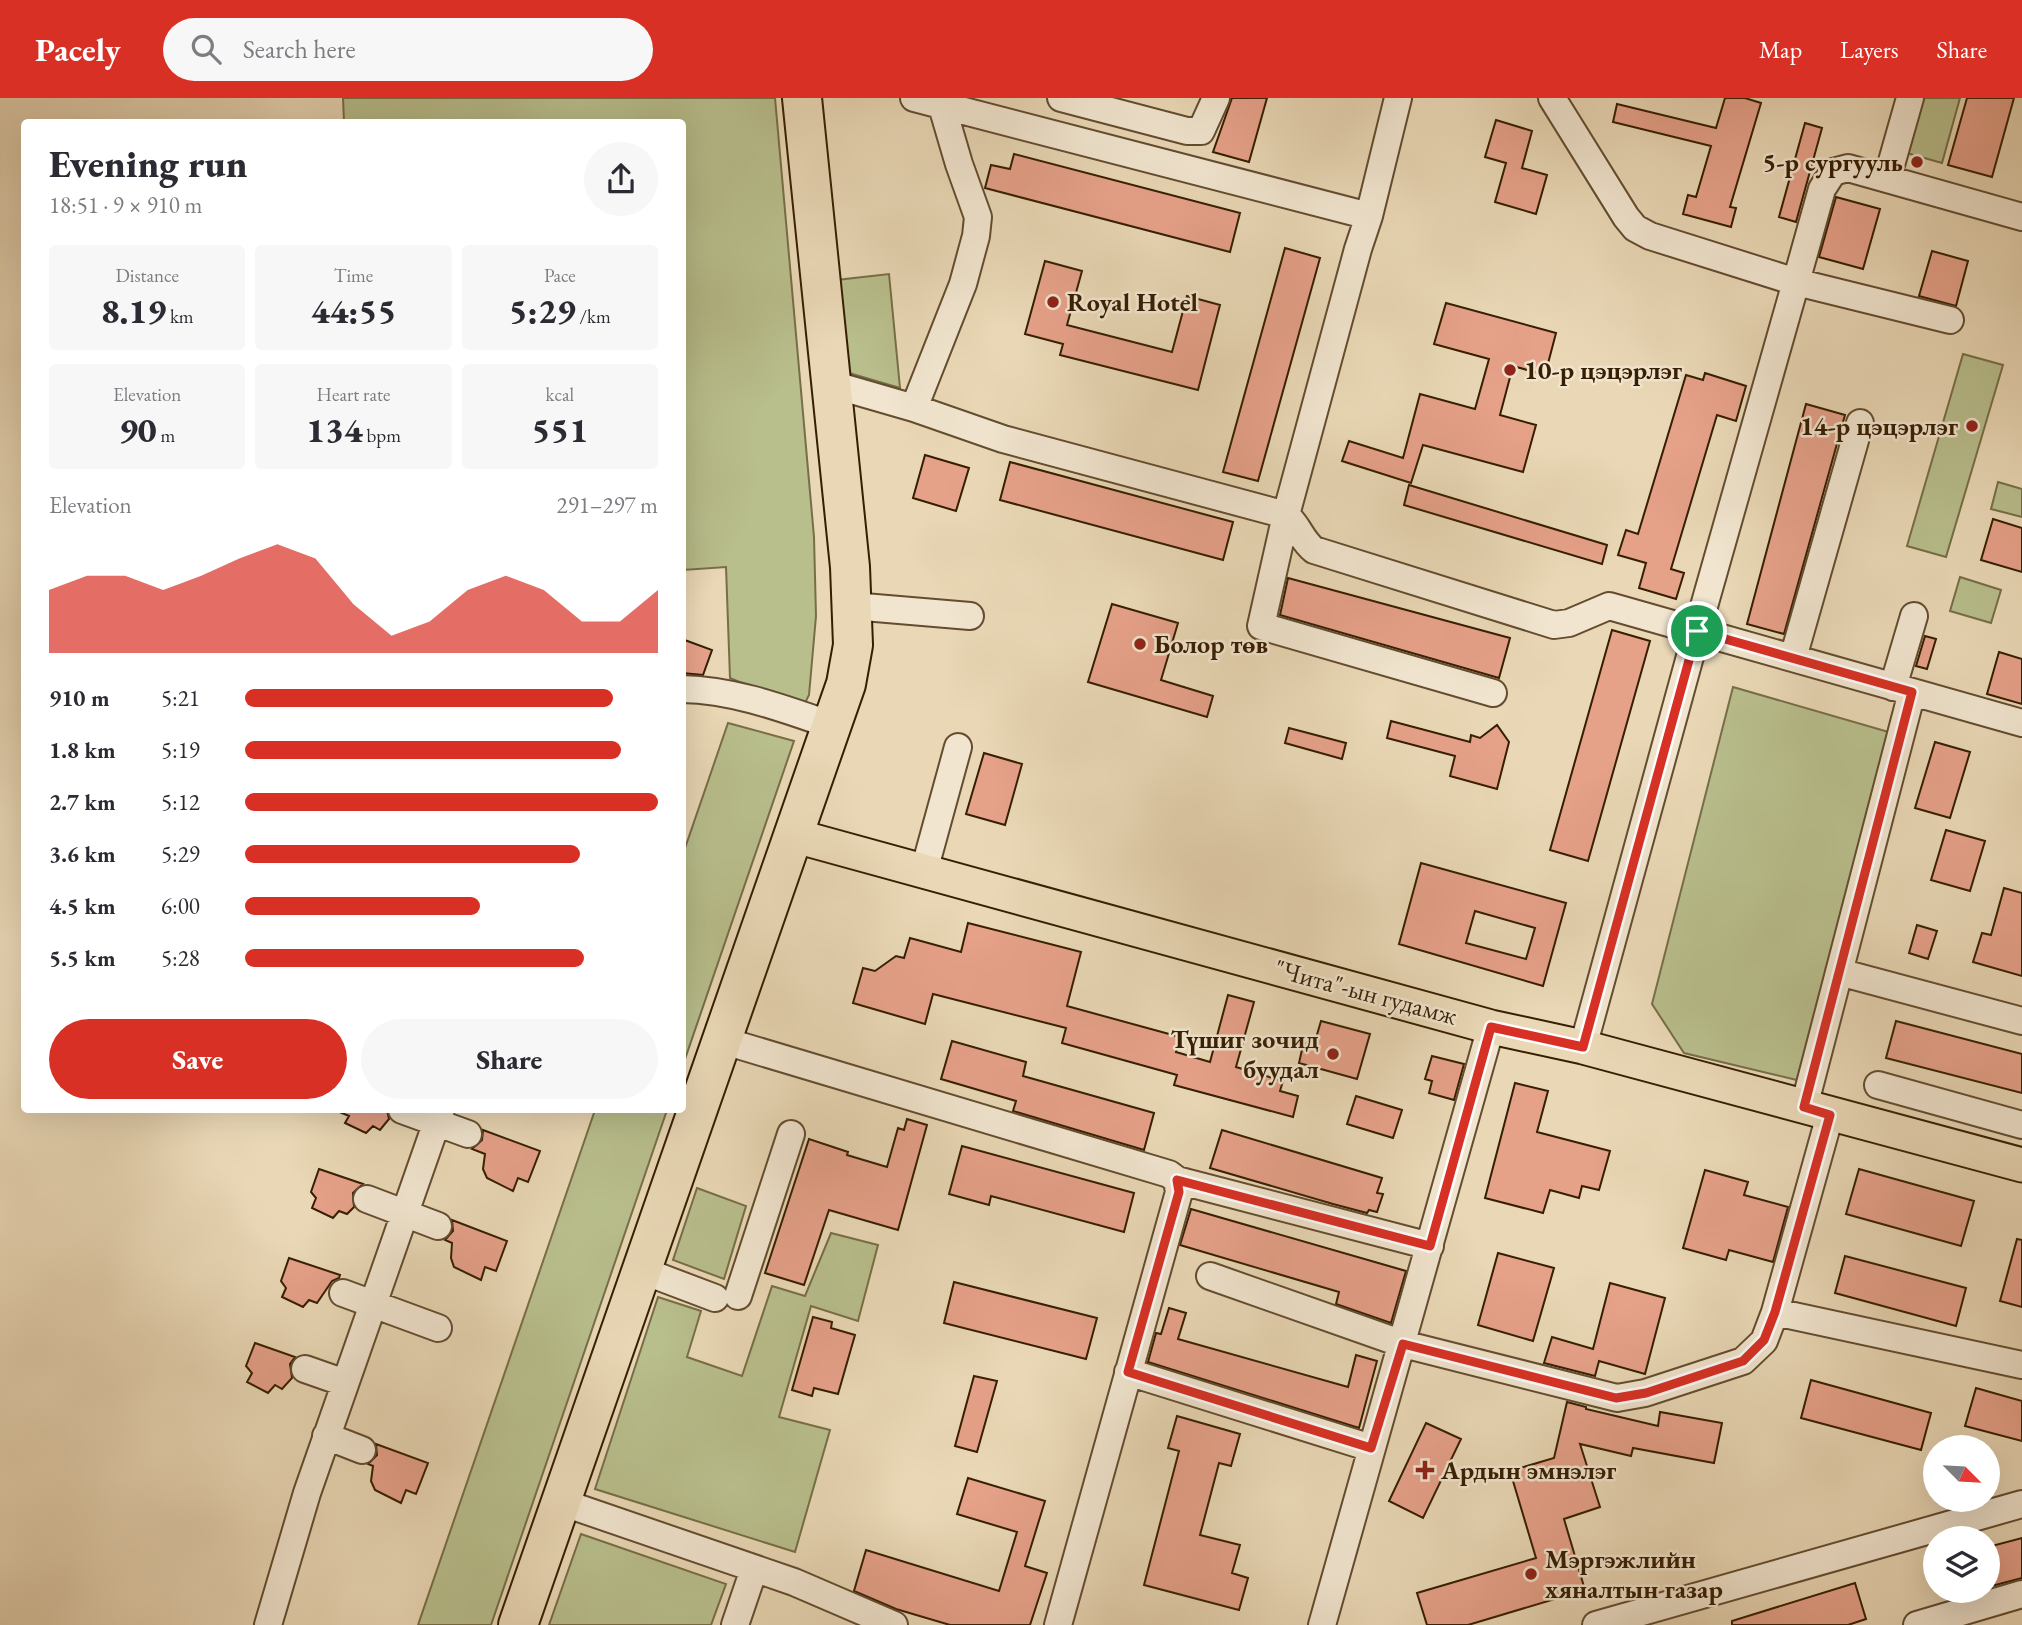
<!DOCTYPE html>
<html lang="en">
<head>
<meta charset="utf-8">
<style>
  body { margin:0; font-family:"EB Garamond",serif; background:#f7f7f7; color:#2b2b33; height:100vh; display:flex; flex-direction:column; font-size:26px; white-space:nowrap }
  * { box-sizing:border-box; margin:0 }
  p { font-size:23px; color:#7c7c81 }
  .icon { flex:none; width:38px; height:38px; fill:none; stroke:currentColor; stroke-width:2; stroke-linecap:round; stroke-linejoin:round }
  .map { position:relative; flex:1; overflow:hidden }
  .sheet { position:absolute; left:21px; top:21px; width:665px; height:994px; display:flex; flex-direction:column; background:#fff; border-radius:7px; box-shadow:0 7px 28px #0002 }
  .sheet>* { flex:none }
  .needle { width:46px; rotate:114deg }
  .tools { position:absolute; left:1923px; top:1337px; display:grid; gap:14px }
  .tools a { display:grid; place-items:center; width:77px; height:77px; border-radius:50%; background:#fff; box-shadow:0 7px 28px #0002; font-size:35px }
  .pin { position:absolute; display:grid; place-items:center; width:60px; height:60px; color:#fff; margin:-30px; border:4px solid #fff; border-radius:50%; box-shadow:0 2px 7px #0007 }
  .round { display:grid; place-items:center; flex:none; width:74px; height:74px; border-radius:37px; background:#f7f7f7 }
  .head { display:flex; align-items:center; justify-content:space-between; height:119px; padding:0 28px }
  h1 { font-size:38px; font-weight:800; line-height:52px }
  .figures { display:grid; grid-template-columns:repeat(3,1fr); gap:10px; height:119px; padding:7px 28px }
  .figures div { display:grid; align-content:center; border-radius:7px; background:#f7f7f7; text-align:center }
  .figures b { font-size:35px; font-weight:800 }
  .figures small { font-size:19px; font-weight:400 }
  .figures p { font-size:19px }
  .chart { height:196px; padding:14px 28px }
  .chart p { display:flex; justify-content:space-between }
  .chart svg { width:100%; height:126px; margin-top:7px; fill:#d93025; opacity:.7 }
  .action { display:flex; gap:14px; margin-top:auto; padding:14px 28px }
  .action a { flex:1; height:80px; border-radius:42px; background:#d93025; color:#fff; font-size:28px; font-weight:800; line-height:80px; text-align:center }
  .action a+a { background:#f7f7f7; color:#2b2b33 }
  ul { padding:0 28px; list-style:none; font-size:23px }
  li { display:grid; grid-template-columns:112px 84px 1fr; align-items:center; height:52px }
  li i { height:18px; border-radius:9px; background:#d93025 }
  header { display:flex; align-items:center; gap:42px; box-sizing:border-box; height:98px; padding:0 35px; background:#d93025; color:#fff }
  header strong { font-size:33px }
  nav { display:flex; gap:38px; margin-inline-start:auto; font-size:24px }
  .search { width:490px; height:63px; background:#f7f7f7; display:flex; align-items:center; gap:18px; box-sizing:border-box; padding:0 24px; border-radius:38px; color:#7c7c81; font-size:26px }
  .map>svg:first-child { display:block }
  .green { fill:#b8be8c; stroke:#776e47; stroke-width:2 }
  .building { fill:#e6a189; stroke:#361e02; stroke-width:2; fill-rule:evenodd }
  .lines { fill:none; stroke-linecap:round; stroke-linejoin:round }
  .minor-casing { stroke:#634c2f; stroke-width:30 }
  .major-casing { stroke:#361e02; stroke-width:37 }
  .highway-casing { stroke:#361e02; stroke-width:42 }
  .minor { stroke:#f1e5cf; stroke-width:26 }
  .major { stroke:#e9d7b5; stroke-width:33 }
  .highway { stroke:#e9d7b5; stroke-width:38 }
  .route-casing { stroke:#fff; stroke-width:14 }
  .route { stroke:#d93025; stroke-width:9 }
  .poi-dot { fill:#8f2418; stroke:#f1e5cf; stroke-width:2.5 }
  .labels { text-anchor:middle; stroke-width:5; stroke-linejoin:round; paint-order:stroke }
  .poi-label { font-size:26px; font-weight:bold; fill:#361e02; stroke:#f1e5cf; text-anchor:start }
  .street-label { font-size:26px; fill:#361e02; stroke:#f1e5cf }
</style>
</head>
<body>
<header>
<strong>Pacely</strong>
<div class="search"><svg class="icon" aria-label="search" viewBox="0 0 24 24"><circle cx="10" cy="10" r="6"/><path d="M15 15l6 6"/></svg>Search here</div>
<nav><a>Map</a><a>Layers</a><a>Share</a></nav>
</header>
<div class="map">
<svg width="2022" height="1527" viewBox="0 0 2022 1527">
  <rect width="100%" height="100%" fill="#e9d7b5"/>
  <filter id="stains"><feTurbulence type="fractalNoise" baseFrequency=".00286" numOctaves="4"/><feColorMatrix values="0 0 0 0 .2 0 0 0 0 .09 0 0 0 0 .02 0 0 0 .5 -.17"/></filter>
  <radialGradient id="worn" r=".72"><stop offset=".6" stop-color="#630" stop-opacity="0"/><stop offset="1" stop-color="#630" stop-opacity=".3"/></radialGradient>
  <path class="green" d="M343,0H775L814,439L816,518L809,597L802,611L730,580L726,469L683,472L682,24H344Z
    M1918,0H1960L1942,65L1903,54Z
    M889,176L900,290L849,275L837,182Z
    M1963,256L2003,267L1946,459L1907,448Z
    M1998,384L2022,391V419L1991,411Z
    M1960,479L2001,492L1991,525L1950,513Z
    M1733,589L1892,635L1801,983L1684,955L1652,906Z
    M728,625L794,643L683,967V756Z
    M595,1012H667L491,1527H418Z
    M697,1090L746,1108L724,1181L673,1162Z
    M831,1135L878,1147L858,1223L811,1208L779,1319L830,1332L795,1454L595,1391L658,1199L701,1213L687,1259L742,1278L772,1188L805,1198Z
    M581,1436L726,1486L711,1527H549Z"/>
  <path class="building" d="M1232,0H1267L1249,64L1213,54Z
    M1725,0H1745L1761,5L1730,109L1736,110L1731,129L1683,116L1688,97L1696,99L1711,48L1613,24L1617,6L1716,30Z
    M1967,0H2014L1992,79L1948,67Z
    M1496,22L1532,33L1522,70L1547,77L1536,116L1495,104L1506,65L1485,59Z
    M1805,25L1822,30L1796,124L1779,119Z
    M1014,56L1240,115L1230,154L985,90L991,67L1010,71Z
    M1836,99L1880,111L1863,171L1819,159Z
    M1285,150L1320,160L1258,383L1223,374Z
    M1932,153L1968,163L1956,208L1919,198Z
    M1045,163L1082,173L1067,227L1172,254L1187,198L1220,207L1198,292L1060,257L1063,246L1025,236Z
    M1446,205L1556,235L1545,277L1513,268L1500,317L1536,327L1523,374L1423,347L1411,385L1342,363L1349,343L1403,360L1420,296L1475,311L1489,261L1434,246Z
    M1705,275L1746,288L1736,323L1717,317L1671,471L1684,475L1676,501L1639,490L1646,465L1618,457L1626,432L1638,436L1686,277L1703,282Z
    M1806,306L1845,317L1784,536L1747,526Z
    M925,357L969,370L956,413L913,400Z
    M1010,364L1233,424L1223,462L1000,402Z
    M1409,387L1607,447L1602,466L1404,407Z
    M1993,421L2022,430V474L1981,462Z
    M1288,480L1510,540L1499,580L1280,517Z
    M1112,506L1178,525L1161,582L1213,598L1207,619L1088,584Z
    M1612,532L1650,543L1588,763L1550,752Z
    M1925,538L1936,541L1927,571L1916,568Z
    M682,541L712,552L703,577L682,575Z
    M1999,554L2022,561V606L1987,596Z
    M1391,623L1470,644L1471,637L1480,640L1497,627L1509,644L1497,691L1450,678L1455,658L1387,640Z
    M1289,630L1346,645L1342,661L1285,645Z
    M1935,644L1970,654L1950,720L1915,710Z
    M984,655L1022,666L1005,727L966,716Z
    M1946,732L1985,743L1970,793L1931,782Z
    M1421,765L1566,805L1543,888L1399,846ZM1475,813L1535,830L1526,861L1466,845Z
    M2004,790L2022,795V878L1973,864L1982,835L1991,837Z
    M968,825L1081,854L1067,908L1180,939L1176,954L1210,964L1228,897L1254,904L1236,969L1283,983L1280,993L1298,998L1293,1019L1174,987L1177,977L1062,945L1066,930L933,896L925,926L853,905L863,870L875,873L896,858L904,860L910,840L961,854Z
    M1917,827L1937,833L1928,861L1909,855Z
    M1321,923L1370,936L1357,981L1299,965L1303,947L1316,940Z
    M1896,923L2022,956V995L1886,960Z
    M952,943L1026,964L1023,978L1154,1015L1144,1052L1013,1013L1016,1003L941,981Z
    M1432,958L1464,966L1454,1002L1429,995L1432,983L1425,981Z
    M1515,985L1548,993L1537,1034L1610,1053L1599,1092L1582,1088L1579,1100L1550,1092L1543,1115L1485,1100Z
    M1356,998L1402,1012L1393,1040L1347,1026Z
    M335,1012H387L389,1021L380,1032L373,1028L366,1035L345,1025L349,1018Z
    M907,1021L927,1027L898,1132L829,1112L804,1187L765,1175L809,1041L848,1054L847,1057L887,1069L898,1030L904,1032Z
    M483,1032L540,1053L528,1084L518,1080L513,1093L487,1080L483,1071L485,1056L472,1051L482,1042Z
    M1222,1032L1382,1080L1377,1095L1383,1096L1377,1114L1369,1112L1367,1115L1333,1106L1210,1070Z
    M962,1048L1134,1095L1124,1134L991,1098L989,1107L949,1096Z
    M319,1071L363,1086L353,1095L354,1109L347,1116L339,1113L333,1120L312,1110L316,1100L311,1094Z
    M1859,1071L1974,1103L1961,1148L1846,1116Z
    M1705,1072L1748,1084L1744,1097L1788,1109L1773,1164L1729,1152L1726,1162L1683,1150Z
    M1191,1111L1406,1173L1391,1225L1336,1206L1339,1194L1180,1147Z
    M452,1122L507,1143L496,1173L485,1169L481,1182L454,1169L451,1160L452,1145L445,1142L453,1133Z
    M2017,1141L2022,1142V1209L2000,1203Z
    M1498,1155L1554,1170L1533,1243L1478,1227Z
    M1845,1158L1966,1190L1956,1228L1835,1195Z
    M289,1160L340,1177L339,1180L332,1183L317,1205L309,1202L303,1209L282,1199L286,1190L281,1183Z
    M954,1184L1097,1220L1086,1261L944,1225Z
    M1610,1185L1665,1200L1645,1276L1599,1263L1595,1278L1544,1265L1552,1239L1593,1251Z
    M1169,1210L1186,1215L1178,1241L1348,1289L1356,1257L1377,1263L1359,1330L1148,1264L1156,1235L1161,1236Z
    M813,1219L832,1224L831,1230L855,1237L838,1296L814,1290L812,1298L792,1292Z
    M255,1245L295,1259L290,1266L292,1280L282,1291L275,1287L268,1295L247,1284L252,1275L246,1268Z
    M974,1278L997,1283L977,1354L955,1348Z
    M1811,1282L1931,1315L1921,1352L1801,1320Z
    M1976,1290L2022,1303V1343L1965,1328Z
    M1567,1304L1586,1309V1311L1658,1328L1660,1314L1722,1325L1714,1365L1633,1350L1631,1358L1580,1346L1600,1409L1564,1421L1585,1492L1468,1527H1427L1417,1495L1536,1460L1510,1373L1554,1360Z
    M1177,1318L1240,1336L1231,1368L1219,1365L1200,1437L1240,1447L1232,1475L1248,1480L1239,1512L1144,1487L1179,1353L1168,1350Z
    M1426,1325L1461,1341L1423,1420L1389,1403Z
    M376,1346L428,1365L416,1396L406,1392L401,1405L375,1392L371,1383L373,1368L368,1366L377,1357Z
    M968,1380L1045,1403L1025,1468L1047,1475L1030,1527H950L896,1511L854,1493L866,1452L999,1493L1017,1434L957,1416Z
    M2022,1440V1480L1988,1489V1449Z
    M1855,1485L1866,1521L1848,1527H1732V1523Z"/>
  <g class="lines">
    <defs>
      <path id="minor" d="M914,0L1369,118
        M1061,0L1187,33H1201L1216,0
        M1552,0L1626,119L1635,130L1650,138L1796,184L1697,533L2022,625
        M1887,81L1910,0
        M1950,222L1796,184L1822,91L1833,74L1848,70L2022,119
        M831,286L914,310L1003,341L1286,417L1358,151L1369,118L1398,0
        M914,310L963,186L976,138L978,119L959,66L942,8
        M1286,417C1299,428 1301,442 1314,452L1554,527L1569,525L1609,508L1697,533L1583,949
        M1286,417L1261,528L1493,595
        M852,508L970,518
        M1793,560L1860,325
        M1893,589L1914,518
        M682,591C734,592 782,610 831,627
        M924,773L958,649
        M1839,874L2022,923
        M721,942L1169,1076L1177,1082L1179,1094L1058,1527
        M1878,987L2022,1027
        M1804,1009L1912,594
        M402,1012L468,1036
        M1177,1082L1430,1148
        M367,1101L438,1128
        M641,1172L715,1200
        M1210,1178L1403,1246L1617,1300L1645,1295L1743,1263L1764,1243L1775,1214L1830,1017
        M343,1195L438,1230
        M738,1198L791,1036
        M1775,1214L2022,1267
        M305,1271L345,1285
        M1128,1274L1371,1350
        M326,1338L362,1352
        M561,1404L794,1484L894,1527
        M268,1527L307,1395L441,1012
        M735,1527L754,1471
        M1322,1527L1491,929
        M1596,1527L2022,1406
        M1917,1527L2022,1496"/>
      <path id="major" d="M792,737L1491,929L1583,949L2022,1067"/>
      <path id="highway" d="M518,1527L846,586L853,547L850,469L802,0"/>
    </defs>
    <use href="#minor" class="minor-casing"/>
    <use href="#major" class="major-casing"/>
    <use href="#highway" class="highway-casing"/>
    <use href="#minor" class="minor"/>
    <use href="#major" class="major"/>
    <use href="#highway" class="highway"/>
  </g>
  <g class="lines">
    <defs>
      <path id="route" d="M1697,533L1912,594L1804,1009L1830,1017L1775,1214L1764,1242L1743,1263L1646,1295L1616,1300L1403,1246L1371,1350L1128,1274L1179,1094L1177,1082L1430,1148L1491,929L1583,949Z"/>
    </defs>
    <use href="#route" class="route-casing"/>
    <use href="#route" class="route"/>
  </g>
  <g class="poi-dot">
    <circle cx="1917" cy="64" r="7"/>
    <circle cx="1053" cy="204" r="7"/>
    <circle cx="1510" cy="272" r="7"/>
    <circle cx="1972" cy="328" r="7"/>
    <circle cx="1140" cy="546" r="7"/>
    <circle cx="1333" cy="956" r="7"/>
    <path d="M1421.5 1361.5h7v7h7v7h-7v7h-7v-7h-7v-7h7z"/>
    <circle cx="1531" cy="1476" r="7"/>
  </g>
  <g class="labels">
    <g class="poi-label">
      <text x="1903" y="73" text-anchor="end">5-р сургууль</text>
      <text x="1067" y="213">Royal Hotel</text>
      <text x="1524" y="281">10-р цэцэрлэг</text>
      <text x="1958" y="337" text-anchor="end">14-р цэцэрлэг</text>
      <text x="1154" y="555">Болор төв</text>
      <text x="1319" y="950" text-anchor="end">Түшиг зочид<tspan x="1319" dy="30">буудал</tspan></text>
      <text x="1441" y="1381">Ардын эмнэлэг</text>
      <text x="1545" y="1470">Мэргэжлийн<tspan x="1545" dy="30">хяналтын газар</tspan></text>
    </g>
    <g class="street-label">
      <text transform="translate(1366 894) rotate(15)" y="9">"Чита"-ын гудамж</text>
    </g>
  </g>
  <rect width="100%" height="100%" filter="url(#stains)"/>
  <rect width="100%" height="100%" fill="url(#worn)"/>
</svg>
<div class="tools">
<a><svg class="needle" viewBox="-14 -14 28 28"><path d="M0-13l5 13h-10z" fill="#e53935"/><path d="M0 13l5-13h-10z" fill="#7c7c81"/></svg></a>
<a><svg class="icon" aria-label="layers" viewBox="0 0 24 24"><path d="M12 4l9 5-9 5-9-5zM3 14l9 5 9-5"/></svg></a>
</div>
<div class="pin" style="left:1697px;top:533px;background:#1e9e55"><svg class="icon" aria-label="arrive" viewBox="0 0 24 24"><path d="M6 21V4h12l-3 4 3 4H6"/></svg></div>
<section class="sheet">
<div class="head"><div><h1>Evening run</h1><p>18:51 · 9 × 910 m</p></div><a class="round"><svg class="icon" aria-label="share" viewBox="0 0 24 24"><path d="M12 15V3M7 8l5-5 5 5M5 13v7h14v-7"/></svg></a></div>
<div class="figures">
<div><p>Distance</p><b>8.19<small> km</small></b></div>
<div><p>Time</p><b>44:55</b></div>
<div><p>Pace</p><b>5:29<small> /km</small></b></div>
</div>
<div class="figures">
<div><p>Elevation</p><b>90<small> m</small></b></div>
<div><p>Heart rate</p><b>134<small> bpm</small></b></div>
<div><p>kcal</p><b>551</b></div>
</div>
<div class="chart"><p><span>Elevation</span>291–297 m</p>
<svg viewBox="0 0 160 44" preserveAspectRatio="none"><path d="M0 44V22L10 17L20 17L30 22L40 17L50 11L60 6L70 11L80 27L90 38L100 33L110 22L120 17L130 22L140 33L150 33L160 22V44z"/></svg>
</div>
<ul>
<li><b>910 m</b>5:21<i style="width:89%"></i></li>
<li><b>1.8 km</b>5:19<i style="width:91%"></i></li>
<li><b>2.7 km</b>5:12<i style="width:100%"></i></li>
<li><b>3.6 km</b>5:29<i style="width:81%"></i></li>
<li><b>4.5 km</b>6:00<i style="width:57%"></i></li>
<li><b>5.5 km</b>5:28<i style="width:82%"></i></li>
</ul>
<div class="action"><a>Save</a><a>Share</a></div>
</section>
</div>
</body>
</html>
